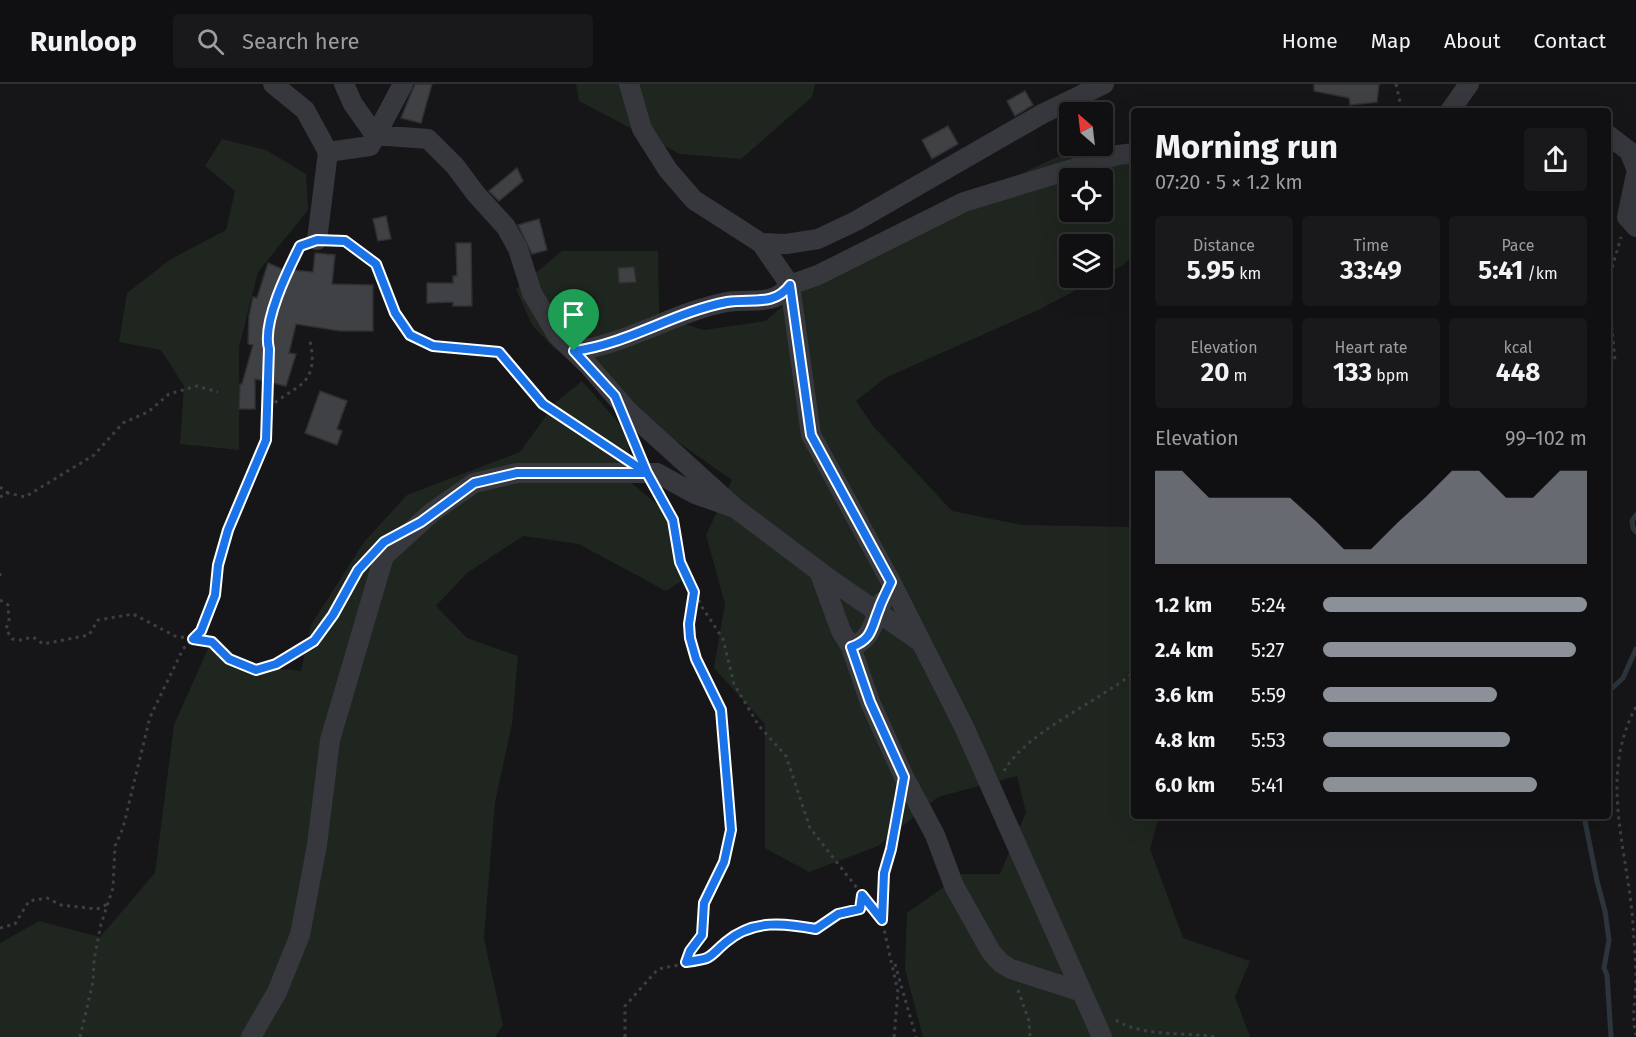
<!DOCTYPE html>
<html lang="en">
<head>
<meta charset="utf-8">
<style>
  body { margin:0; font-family:"Fira Sans",sans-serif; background:#19191b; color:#f1f3f6; height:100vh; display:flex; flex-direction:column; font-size:22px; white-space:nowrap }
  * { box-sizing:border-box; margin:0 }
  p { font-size:20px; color:#9c9d9f }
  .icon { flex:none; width:33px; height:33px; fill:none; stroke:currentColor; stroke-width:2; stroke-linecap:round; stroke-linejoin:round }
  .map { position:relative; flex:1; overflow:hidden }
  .panel { position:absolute; left:1131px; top:24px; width:480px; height:711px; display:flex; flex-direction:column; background:#101012; border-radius:6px; box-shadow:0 6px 24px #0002,0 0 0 2px #303032 }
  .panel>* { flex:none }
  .needle { width:39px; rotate:332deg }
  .controls { position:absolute; left:1059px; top:18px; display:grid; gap:12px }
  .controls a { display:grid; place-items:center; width:54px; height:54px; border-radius:6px; background:#101012; box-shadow:0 6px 24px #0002,0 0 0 2px #303032; font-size:30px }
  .pin { position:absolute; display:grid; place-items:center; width:51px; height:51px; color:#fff; margin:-62px -26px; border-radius:50% 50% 50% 0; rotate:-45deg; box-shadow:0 0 6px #0007 }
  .pin .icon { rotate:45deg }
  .round { display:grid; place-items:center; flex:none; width:63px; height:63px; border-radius:6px; background:#19191b }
  .overview { display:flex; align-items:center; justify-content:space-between; height:102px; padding:0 24px }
  h1 { font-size:33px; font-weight:700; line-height:45px }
  .stats { display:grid; grid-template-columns:repeat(3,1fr); gap:9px; height:102px; padding:6px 24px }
  .stats div { display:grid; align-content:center; border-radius:6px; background:#19191b; text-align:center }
  .stats b { font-size:26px; font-weight:700 }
  .stats small { font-size:16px; font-weight:400 }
  .stats p { font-size:16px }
  .chart { height:168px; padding:12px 24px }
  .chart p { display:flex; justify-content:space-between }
  .chart svg { width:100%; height:108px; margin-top:6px; fill:#8c9099; opacity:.7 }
  ul { padding:0 24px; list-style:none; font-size:20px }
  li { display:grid; grid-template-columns:96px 72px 1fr; align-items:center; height:45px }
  li i { height:15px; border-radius:8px; background:#8c9099 }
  header { display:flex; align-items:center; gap:36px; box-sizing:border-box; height:84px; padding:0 30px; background:#101012; border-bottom:2px solid #303032 }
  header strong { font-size:28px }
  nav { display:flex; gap:33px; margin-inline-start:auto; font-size:21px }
  .search { width:420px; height:54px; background:#19191b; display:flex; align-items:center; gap:15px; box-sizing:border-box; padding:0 21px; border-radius:6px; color:#9c9d9f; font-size:22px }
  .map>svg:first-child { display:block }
  .green { fill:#1e261f; fill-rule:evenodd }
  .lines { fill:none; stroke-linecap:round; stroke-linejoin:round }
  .stream { stroke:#2c353c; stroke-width:5 }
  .building { fill:#404145; stroke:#303034; stroke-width:1.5 }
  .path { stroke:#3d3f44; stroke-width:3; stroke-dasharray:3 4.5; stroke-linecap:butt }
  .street { stroke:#37383d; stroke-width:20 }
  .route-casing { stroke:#fff; stroke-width:12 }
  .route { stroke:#1a73e8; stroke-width:8 }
</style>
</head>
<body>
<header>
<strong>Runloop</strong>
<div class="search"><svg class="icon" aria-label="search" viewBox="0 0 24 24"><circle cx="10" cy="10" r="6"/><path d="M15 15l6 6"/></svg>Search here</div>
<nav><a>Home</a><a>Map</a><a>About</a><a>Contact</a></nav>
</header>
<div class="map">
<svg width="1636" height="953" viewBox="0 0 1636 953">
  <rect width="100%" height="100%" fill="#161618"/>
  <path class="green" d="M576,0H815L812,13L741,75L680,70L579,17Z
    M222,55L266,66L306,90L308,126L258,188L239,263V366L180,360L184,302L161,266L119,258L127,209L171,175L226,146L235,107L205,82Z
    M1103,59L1134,69V170L1123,181L1103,192L1102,160H1070V194H1100L1036,227L885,294L856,317L873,342L952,427L1022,441L1134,443V732H1159L1150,765L1183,854L1250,877L1235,913L1250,953H923L905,885L907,829L962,790H1000L1026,728L1017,692L938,713L878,762L809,788L765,764V640L714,584L725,520L706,451L732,396L665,349L554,264L532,241L516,205L562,167H658L659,232L704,246L765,237L847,170L1081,62H1102ZM1070,94H1102V128H1070Z
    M582,297L629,351L628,396L666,428L692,490L666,507L579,460L523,452L467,489L436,522L467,554L518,572L512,640L495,718L484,854L503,941L495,953H0V859L39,837L100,853L155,789L174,641L210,560L264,583L301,587L311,541L364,458L407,411L520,368L556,318Z"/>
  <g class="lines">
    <path class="stream" d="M1636,431L1632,437L1633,444L1636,448
      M1608,608L1623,594L1636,565
      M1584,732L1597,797L1605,827L1609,856L1604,884L1607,891L1611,953"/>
  </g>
  <path class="building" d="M415,0H432L421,39L401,34Z
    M1314,0H1379L1377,18L1350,21L1349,14L1314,7Z
    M1025,7L1033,21L1015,32L1007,17Z
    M948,42L958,60L932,75L922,56Z
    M517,84L523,97L499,117L489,107Z
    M386,132L391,155L378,157L373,135Z
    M539,135L547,166L532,170L518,141Z
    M456,159H471L472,222H453V218L427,219V199H453V192H457Z
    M315,169L335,171L332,200L373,201V247H340L296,240L289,269L296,270L286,302L255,295V325H239L240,300H242L253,261L248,260L249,232L253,213L257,214L268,179L282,185L313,188Z
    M634,183L636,198L619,199L618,184Z
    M320,307L347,317L337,345L342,347L337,361L305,349Z"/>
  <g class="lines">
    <path class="path" d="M1396,0L1402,27
      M336,156L345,157L376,180L395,229L410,251L433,262L499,268L543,320L619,370
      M1608,198L1621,153
      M1608,205L1615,276L1608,284
      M265,325L269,265C263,239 287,184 301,162
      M0,403L8,409
      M659,412L673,436L680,478L702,523L723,555L734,600L759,642L786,672L810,744L882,836
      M0,413L8,409L25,413L94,371L123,339L148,328L169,310L197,302L218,308
      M0,489V494
      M0,516L8,521L9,536L6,545L12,555L20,556L33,553L43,560L89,551L98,536L133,530L175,552L212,558L229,575L256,586L276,580L314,557L333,531L361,483
      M1636,623C1598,692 1628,767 1633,840C1634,858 1636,877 1636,895C1636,914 1631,933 1636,951
      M1004,687C1027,647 1097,619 1134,588
      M0,844L15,840L29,817L47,814L61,821L97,825L108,820
      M686,878L690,867L702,851L704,819L724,778L731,746L721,626L696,575L690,554L689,540L694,508
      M895,880L916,953
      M1018,906L1029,937L1030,953
      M1116,936C1141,953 1185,948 1216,953
      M80,953L93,898L94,876L101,840L113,804L115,762L123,744L150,633L183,565L201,547L215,511L218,481L228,446L266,356L265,327C293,300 320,305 310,257
      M625,953V922L658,885L709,875L727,857L752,844L768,839H786L816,845L838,830L860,825L862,811
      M894,953L898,908L882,836L881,818L884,790L899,724"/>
    <path class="street" d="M273,0L305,26L328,68
      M344,0L353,20L375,51L428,55L455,82L476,110L506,143L518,165L532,209L557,251L588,281L629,328L735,424L828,494L918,556
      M1450,27L1469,0
      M1608,51L1629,67L1636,84
      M1636,90L1627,133L1636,143
      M317,156L328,68L370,62L403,0
      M761,159L786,160L818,155L856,137L1042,30L1104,0
      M574,267C628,260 674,228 727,218C751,214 774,223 790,201L761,159L694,116L668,86L642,45L629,0
      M819,487L841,547L851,563L870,618L904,693L935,751L954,802L991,868L1001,879L1011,885L1082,908
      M851,563C873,555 873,537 882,518
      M251,953L277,908L300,851L317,761L330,656L384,472L431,429L474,399L517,389H657L695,410L735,424
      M1102,953L965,645L891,498L811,351L790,201L818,191L964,118L1118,71L1134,69"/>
  </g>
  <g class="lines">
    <defs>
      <path id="route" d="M574,267L615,312L647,389L543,320L499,268L433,262L410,251L395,229L376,180L345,157L317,156L300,162C288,186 262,238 269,265L266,356L228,446L218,481L215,511L201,547L193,555L212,558L229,575L256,586L276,580L314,557L333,531L358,486L384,458L421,438L474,399L517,389H647L673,436L680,478L694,508L689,540L690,554L696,575L721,626L731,746L724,778L704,819L702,851L690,867L686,878C714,874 706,875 726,858C753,835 785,839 816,845L838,830L860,825L862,811L882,836L884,789L891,765L904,693L870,618L851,563C873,555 871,544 879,525C882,516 887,507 891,498L811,351L790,201C774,223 751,214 727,218C674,228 628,260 574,267"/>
    </defs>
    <use href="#route" class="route-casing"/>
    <use href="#route" class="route"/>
  </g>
</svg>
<div class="controls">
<a><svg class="needle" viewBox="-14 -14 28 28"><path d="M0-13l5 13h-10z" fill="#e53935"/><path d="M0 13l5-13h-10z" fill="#9c9d9f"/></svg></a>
<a><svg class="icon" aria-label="locate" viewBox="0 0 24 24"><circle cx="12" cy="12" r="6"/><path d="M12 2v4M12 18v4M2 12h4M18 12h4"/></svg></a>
<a><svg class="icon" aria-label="layers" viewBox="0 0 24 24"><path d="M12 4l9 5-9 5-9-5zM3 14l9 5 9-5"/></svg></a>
</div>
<div class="pin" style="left:574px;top:267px;background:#1e9e55"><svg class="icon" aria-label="arrive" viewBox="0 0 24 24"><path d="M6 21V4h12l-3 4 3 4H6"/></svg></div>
<section class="panel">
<div class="overview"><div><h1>Morning run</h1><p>07:20 · 5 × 1.2 km</p></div><a class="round"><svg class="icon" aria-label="share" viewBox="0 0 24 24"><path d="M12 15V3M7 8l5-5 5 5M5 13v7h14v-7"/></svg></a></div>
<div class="stats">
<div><p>Distance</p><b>5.95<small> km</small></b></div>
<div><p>Time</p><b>33:49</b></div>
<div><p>Pace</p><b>5:41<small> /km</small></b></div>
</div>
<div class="stats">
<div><p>Elevation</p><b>20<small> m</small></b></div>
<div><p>Heart rate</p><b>133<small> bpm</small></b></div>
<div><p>kcal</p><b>448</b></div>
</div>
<div class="chart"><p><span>Elevation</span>99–102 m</p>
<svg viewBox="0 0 160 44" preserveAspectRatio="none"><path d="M0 44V6L10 6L20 17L30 17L40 17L50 17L60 27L70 38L80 38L90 27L100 17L110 6L120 6L130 17L140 17L150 6L160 6V44z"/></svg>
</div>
<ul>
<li><b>1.2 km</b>5:24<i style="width:100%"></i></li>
<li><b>2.4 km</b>5:27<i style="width:96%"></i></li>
<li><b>3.6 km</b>5:59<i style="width:66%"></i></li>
<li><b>4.8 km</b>5:53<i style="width:71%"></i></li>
<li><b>6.0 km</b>5:41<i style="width:81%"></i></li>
</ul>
</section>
</div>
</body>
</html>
